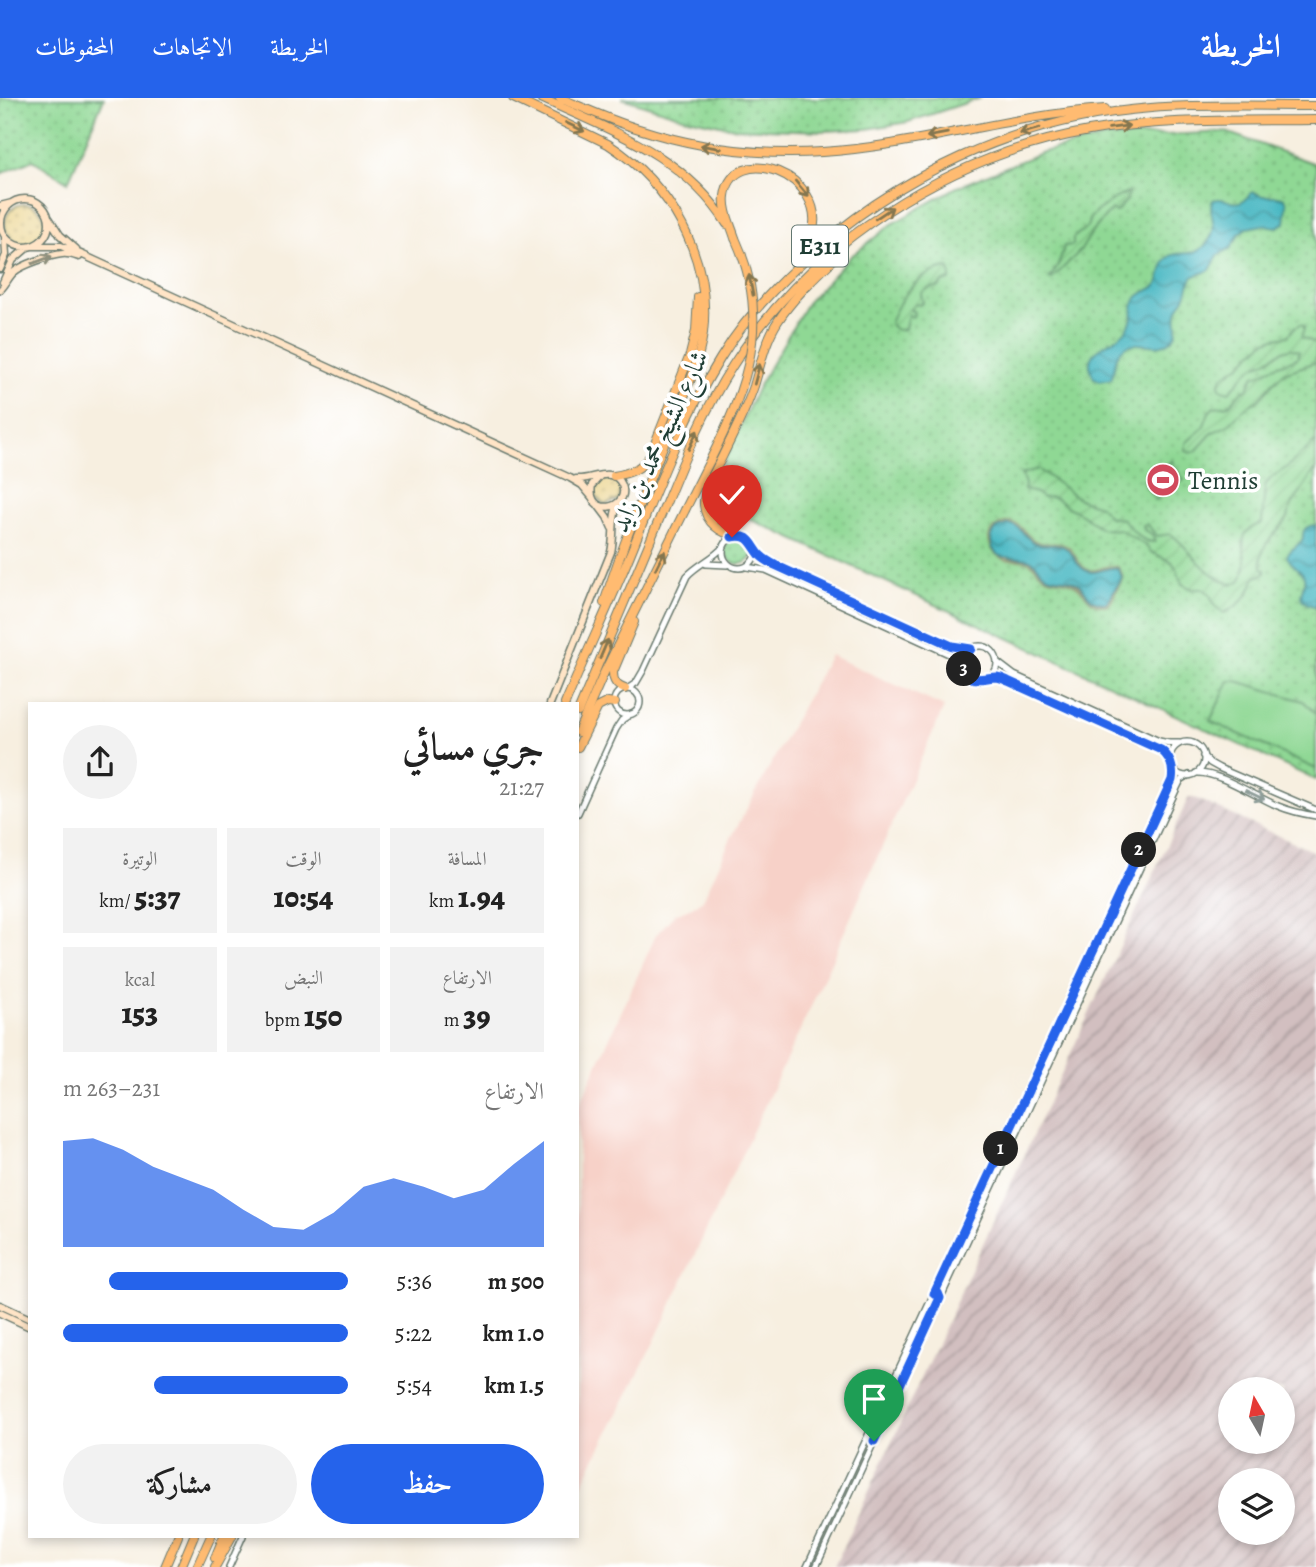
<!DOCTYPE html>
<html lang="ar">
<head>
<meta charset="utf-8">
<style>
  body { margin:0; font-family:Alegreya,Amiri,serif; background:#f2f2f2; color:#222; direction:rtl; height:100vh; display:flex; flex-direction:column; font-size:26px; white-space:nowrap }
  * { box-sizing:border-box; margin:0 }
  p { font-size:23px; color:#767676 }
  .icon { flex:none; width:38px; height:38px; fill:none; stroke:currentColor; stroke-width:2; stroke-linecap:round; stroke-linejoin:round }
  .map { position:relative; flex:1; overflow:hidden; direction:ltr }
  .side { position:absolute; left:28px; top:604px; width:551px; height:836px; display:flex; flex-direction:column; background:#fff; border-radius:0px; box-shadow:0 4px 10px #0003; direction:rtl }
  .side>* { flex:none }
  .needle { width:46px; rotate:351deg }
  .controls { position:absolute; left:1218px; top:1279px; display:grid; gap:14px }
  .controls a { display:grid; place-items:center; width:77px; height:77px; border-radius:50%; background:#fff; box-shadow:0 4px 10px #0003; font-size:35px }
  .pin { position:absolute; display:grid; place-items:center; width:60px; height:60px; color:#fff; margin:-72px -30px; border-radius:50% 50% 50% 0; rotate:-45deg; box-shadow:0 0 7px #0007 }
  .pin .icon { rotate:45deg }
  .km { position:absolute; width:35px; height:35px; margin:-18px; border-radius:50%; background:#222; color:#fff; font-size:19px; line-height:35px; text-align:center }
  .round { display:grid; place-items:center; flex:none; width:74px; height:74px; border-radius:37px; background:#f2f2f2 }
  .overview { display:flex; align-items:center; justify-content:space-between; height:119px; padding:0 35px }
  h1 { font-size:38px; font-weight:800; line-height:52px }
  .figures { display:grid; grid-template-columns:repeat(3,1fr); gap:10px; height:119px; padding:7px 35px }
  .figures div { display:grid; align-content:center; border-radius:0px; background:#f2f2f2; text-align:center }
  .figures b { font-size:30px; font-weight:800 }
  .figures small { font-size:19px; font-weight:400 }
  .figures p { font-size:19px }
  .chart { height:196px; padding:14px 35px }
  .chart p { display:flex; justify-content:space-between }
  .chart svg { width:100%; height:126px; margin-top:7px; fill:#2563eb; opacity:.7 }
  .primary-button { display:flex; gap:14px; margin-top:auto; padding:14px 35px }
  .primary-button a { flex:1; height:80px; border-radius:42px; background:#2563eb; color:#fff; font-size:28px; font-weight:800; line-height:80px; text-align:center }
  .primary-button a+a { background:#f2f2f2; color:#222 }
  ul { padding:0 35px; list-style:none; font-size:23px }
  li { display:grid; grid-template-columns:112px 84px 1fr; align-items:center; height:52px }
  li i { height:18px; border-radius:9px; background:#2563eb }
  header { display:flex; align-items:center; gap:42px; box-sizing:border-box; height:98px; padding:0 35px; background:#2563eb; color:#fff }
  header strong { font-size:33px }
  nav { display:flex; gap:38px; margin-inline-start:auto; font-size:24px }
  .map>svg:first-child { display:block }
  .built { fill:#f7d1c8 }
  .industrial { fill:url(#industrial-furrows); fill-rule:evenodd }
  .grass { fill:url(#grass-dots); stroke:#578a64; stroke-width:2 }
  .sand { fill:url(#sand-dots); stroke:#868c69; stroke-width:2; fill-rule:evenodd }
  .garden { fill:url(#garden-furrows); stroke:#578a64; stroke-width:2 }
  .pitch { fill:#8fd894; stroke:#578a64; stroke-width:2 }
  .water { fill:url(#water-waves); stroke:#347a7c; stroke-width:2 }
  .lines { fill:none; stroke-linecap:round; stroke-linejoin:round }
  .tertiary-casing { stroke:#6b7b70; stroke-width:8 }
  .secondary-casing { stroke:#6b7b70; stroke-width:9 }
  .motorway-casing { stroke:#6b7b70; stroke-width:10 }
  .tertiary { stroke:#fff; stroke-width:5 }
  .secondary { stroke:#ffe4c6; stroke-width:6 }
  .motorway { stroke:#ffbb71; stroke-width:8 }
  .motorway-bridge-casing { stroke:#6b7b70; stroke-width:10; stroke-linecap:butt }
  .motorway-bridge { stroke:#ffbb71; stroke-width:8 }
  .oneway { stroke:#84764f }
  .oneway2 { stroke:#8f907d }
  .oneway3 { stroke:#8f9e9a }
  .route-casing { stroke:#fff; stroke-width:14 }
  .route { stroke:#2563eb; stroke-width:9 }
  .labels { text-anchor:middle; stroke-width:7; stroke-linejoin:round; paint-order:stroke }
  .shield { fill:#fff; stroke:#627771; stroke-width:2 }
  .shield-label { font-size:24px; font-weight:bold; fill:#1f3d34 }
  .street-label { font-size:26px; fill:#1f3d34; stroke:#fff }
  .poi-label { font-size:26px; fill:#1f3d34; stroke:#fff; text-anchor:start }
</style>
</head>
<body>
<header>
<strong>الخريطة</strong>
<nav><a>الخريطة</a><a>الاتجاهات</a><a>المحفوظات</a></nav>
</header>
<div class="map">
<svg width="1316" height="1469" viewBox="0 0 1316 1469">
  <defs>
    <pattern id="industrial-furrows" width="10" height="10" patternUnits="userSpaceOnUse" patternTransform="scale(1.75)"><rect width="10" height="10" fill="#d2bfc0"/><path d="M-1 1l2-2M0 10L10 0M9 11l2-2" fill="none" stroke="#aa9c9d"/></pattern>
    <pattern id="grass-dots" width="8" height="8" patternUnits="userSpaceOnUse" patternTransform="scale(1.75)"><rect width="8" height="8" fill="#8fd894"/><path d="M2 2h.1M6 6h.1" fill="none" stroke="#7bba80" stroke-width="1.8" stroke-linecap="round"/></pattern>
    <pattern id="sand-dots" width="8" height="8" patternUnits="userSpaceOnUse" patternTransform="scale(1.75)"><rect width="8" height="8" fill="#eeda9e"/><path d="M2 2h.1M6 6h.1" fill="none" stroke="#ccbc89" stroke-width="1.8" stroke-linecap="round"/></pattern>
    <pattern id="garden-furrows" width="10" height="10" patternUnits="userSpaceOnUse" patternTransform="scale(1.75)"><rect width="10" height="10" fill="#8fd894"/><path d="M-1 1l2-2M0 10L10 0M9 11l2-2" fill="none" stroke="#7bba80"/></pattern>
    <pattern id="water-waves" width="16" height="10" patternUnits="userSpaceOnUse" patternTransform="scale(1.75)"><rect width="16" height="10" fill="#4ab8c3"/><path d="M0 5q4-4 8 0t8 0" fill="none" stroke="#3d979f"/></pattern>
  </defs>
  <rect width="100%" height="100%" fill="#fff"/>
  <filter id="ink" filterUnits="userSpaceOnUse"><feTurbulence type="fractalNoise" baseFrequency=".0143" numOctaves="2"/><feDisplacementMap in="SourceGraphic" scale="14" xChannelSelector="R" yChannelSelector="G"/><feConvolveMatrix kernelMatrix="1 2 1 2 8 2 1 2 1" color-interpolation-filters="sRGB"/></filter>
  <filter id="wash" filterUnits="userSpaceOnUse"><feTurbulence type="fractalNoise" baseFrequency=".00686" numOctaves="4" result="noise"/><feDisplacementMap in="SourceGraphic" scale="28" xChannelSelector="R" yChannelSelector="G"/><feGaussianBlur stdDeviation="1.57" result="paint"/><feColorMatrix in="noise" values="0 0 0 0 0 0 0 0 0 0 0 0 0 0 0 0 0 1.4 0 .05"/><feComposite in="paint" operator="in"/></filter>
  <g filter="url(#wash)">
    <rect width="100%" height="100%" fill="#f7efe0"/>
    <path class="built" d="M830,557L944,609L815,900L653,1246L578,1394V1010L656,837L675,816L692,809L703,802L731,740Z"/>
    <path class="industrial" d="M1189,699L1197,701L1316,755V1469H834ZM1230,1292H1283V1344H1230ZM1230,1382H1283V1435H1230Z"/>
    <path class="grass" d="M0,0H104L68,84L33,62L0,76Z
      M622,0H981L908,24L867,31L824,33L734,30L683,19Z
      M1226,34L1316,66V682L715,405L712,391L757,291L807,205L850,159L892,126L957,89L1043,54L1104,40Z
      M725 452a14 14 0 1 1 28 0a14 14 0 1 1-28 0Z"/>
    <path class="sand" d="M5 126a20 20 0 1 1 40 0a20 20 0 1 1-40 0Z
      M607,380L617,382L621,388L619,402L605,407C591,398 590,385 607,380Z
      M1009,424C1023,426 1024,437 1035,443C1046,449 1059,442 1068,449C1076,455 1076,466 1086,471C1097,476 1104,465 1118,469C1126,479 1121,484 1116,493C1112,500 1113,507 1102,507C1088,507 1084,490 1072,485C1064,481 1054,483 1046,479C1039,475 1036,468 1029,464C1024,461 1019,462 1013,462C999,463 989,452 989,439C994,429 999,426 1009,424ZM1009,426L1024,434L1027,440L1038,447L1071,456C1079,473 1091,477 1108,469L1120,485L1113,494L1086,496C1074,476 1061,486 1046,477C1031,468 1033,457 1011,461L991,439L997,430Z"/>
    <path class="garden" d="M1128,94L1127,102L1116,114L1111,112L1092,134L1081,152L1051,182L1049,181C1057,171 1062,161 1064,148L1073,147V140L1087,129L1090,120L1097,113L1114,101Z
      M948,170L950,173V182L942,184L938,189C931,189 925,190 921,196L923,204L919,207L915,206L910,212L913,213L914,217L912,219L908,216L905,231C898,233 895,233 890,226C899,199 918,174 948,170Z
      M1301,226L1304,228V231L1301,239L1316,245V264L1284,275L1272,286L1259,302L1246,309L1227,328L1213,334L1196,353L1191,355L1186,353V345L1203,330L1209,314L1214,309L1229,307L1241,294L1248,290L1253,279C1263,276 1271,269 1281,266C1287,264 1291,263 1297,260L1299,253C1287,247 1278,256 1268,262C1261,266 1254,267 1248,273C1241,279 1236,288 1229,294L1222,292L1219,288L1222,279L1240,267L1264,244L1274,240L1288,238L1295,229Z
      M1316,343V370L1290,410L1288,420L1266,446L1261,459L1262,469L1265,471V475L1254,480C1251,497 1239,508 1224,515L1215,508L1209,495L1202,491H1192L1182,486L1177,472L1172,464L1151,454L1146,448L1119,431C1103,433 1100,430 1088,421C1082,416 1075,413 1068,409C1058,403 1056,397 1043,400L1036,395L1024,392L1025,386L1021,376L1038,371L1081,402L1100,408L1109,419L1123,421C1132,432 1140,444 1155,444L1152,436L1144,432L1143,427L1147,426L1157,438L1171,436C1193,453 1203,477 1232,486L1240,483C1256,457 1226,438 1262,425L1265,387L1272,379L1286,370Z"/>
    <path class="pitch" d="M1172,363L1184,382L1155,402L1142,382Z
      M1229,583H1237L1303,603L1316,615V671L1210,623Z"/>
    <path class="water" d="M1253,94L1262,98H1279L1285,100L1287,106L1285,125L1277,129L1263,127L1247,130L1239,136L1231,150L1218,157L1210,172L1192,179C1189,186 1188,193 1185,200C1182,206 1178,207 1177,214C1175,224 1180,232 1173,240C1157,259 1133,234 1119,255C1114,263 1115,273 1111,281L1100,283L1094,280C1077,250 1115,247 1126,232C1137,219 1129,212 1136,201C1141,194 1152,192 1158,186C1161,178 1162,165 1168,160C1178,150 1194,163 1208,144C1221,126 1206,115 1213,102C1226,97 1233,110 1244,102C1247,100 1250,96 1253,94Z
      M1009,426C1022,428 1024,440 1035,445C1045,450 1059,443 1067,451C1075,457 1075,467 1085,472C1096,478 1106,468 1117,470C1127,483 1118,484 1113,494C1109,502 1109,507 1098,504C1088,502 1086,492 1079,486C1069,479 1058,482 1048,478C1041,475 1038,467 1032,463C1018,454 991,470 991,439L997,430Z
      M1316,427V509C1312,507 1308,507 1305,504C1295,497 1309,485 1303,476C1298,468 1290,467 1287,458C1290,451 1299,448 1303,441C1302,431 1306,428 1316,427Z"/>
  </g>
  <g filter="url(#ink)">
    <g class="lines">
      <defs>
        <path id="tertiary" d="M723 454a16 16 0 1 1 32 0a16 16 0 1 1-32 0Z
          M755,449L763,460L775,467L952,548L971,551
          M706,466L727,467
          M747,469L766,472L949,556L958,561L964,569
          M963 565a17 17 0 1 1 34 0a17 17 0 1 1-34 0Z
          M997,564L1014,577L1159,643L1169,645H1179
          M987,580L998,579L1008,583L1161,652L1170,661
          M627,591L636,585L643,573L687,478C698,466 713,461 724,448
          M614 604a13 13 0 1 1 26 0a13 13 0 1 1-26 0Z
          M1170 661a17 17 0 1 1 34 0a17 17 0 1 1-34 0Z
          M1203,658L1210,665L1219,670L1316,712
          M1196,675C1218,673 1256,699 1278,708C1290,713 1303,716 1316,718
          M578,715L616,631L622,622L631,616
          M229,1469L243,1438
          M807,1469L1170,686L1173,678L1172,670
          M816,1469L1177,690L1181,682L1189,677"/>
        <path id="secondary" d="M1 125a24 24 0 1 1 48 0a24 24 0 1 1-48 0Z
          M0,108L12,105
          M49,120L60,137L76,151
          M33,148H61L83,157L570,380L582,387L592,399
          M0,171L6,157L5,140
          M3,184L13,162L28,149
          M0,192C6,187 8,179 14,174C22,167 51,157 62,156C68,155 73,157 79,159
          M576,381C587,382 600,375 610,377C616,378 620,382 622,387C631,412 586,420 592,387L600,378
          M598,407L607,419L612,430
          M550,606L611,454C615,437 611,421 618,405
          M0,1207L30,1221
          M0,1215L30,1229"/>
        <path id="motorway" d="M513,0L608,46C670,86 712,159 703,235C698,272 680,307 666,341C644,395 622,449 604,505
          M541,0C611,33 684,57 727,126
          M560,0C586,11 612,23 639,31C697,50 760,58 822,54C917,48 1010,17 1105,11
          M735,140C731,127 723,112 725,98C732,42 830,76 812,137C809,147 802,156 795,165
          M614,378C630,375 640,372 650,358L690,257L696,233L698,199
          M736,438C720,435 706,425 704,407C703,390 716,372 723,357C734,334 746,312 754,288C761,265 765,243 778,223C795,197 819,176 840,155
          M625,591C616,588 613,583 613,574L634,524
          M565,606C585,558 607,512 627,464C655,396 681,324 720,261C741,226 768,196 798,168C894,77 1019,20 1151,10C1206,6 1261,8 1316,8
          M578,614C606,546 635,478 664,410C684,361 704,312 733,267C811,145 946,58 1089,33C1164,20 1241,23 1316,22
          M578,634L604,575L685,412
          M578,649L598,609L608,604L615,605
          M215,1460L224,1438
          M165,1469L178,1438
          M181,1469L194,1438
          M197,1469L211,1438
          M215,1469L232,1438"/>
      </defs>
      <use href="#tertiary" class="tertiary-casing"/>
      <use href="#secondary" class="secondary-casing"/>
      <use href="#motorway" class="motorway-casing"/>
      <use href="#tertiary" class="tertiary"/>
      <use href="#secondary" class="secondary"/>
      <use href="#motorway" class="motorway"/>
      <defs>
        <path id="motorway-bridge" d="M685,412C730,321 782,243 735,140"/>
      </defs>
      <use href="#motorway-bridge" class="motorway-bridge-casing"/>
      <use href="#motorway-bridge" class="motorway-bridge"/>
    </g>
    <defs><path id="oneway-shaft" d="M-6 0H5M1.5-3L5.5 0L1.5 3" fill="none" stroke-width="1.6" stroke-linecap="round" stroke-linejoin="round" transform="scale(1.75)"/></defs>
    <g class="oneway">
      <use href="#oneway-shaft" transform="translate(575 29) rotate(25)"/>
      <use href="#oneway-shaft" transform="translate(1119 29) rotate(-7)"/>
      <use href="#oneway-shaft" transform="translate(1030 33) rotate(164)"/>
      <use href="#oneway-shaft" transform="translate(937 37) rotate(170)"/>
      <use href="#oneway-shaft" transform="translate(711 49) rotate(-171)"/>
      <use href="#oneway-shaft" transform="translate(802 91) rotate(50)"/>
      <use href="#oneway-shaft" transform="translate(884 115) rotate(-34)"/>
      <use href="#oneway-shaft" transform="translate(751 187) rotate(-101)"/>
      <use href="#oneway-shaft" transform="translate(757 276) rotate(-75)"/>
      <use href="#oneway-shaft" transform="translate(693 342) rotate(-65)"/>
      <use href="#oneway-shaft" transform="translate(660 462) rotate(-63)"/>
      <use href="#oneway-shaft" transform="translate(604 551) rotate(-67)"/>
    </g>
    <use class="oneway2" href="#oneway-shaft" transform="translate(42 162) rotate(-20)"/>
    <use class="oneway3" href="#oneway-shaft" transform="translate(1255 697) rotate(26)"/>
  </g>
  <g class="lines" filter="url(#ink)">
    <defs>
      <path id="route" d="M732,439C750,435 751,446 760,457C764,461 769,464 775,467L952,548L971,551C966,556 963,560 964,567C966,588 984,579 997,579C1002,580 1003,581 1008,583L1161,652C1170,659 1174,670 1172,682L934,1196L938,1195L940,1200L874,1343"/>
    </defs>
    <use href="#route" class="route-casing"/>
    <use href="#route" class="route"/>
  </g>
  <defs>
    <symbol id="stadium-disc" viewBox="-11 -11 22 22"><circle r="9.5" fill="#d1495b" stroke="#fff"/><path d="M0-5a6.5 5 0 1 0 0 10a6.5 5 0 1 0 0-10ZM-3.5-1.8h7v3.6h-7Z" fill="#fff"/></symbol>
  </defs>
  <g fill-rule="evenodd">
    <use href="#stadium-disc" x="1144" y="363" width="38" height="38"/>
  </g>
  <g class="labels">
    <rect class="shield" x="792" y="127.5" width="56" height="41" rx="5"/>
    <g class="shield-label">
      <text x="820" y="156">E311</text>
    </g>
    <g class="street-label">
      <text transform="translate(659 343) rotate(-65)" y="9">شارع الشيخ محمد بن زايد</text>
    </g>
    <g class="poi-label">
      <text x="1188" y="391">Tennis</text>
    </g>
  </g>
</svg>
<div class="controls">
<a><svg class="needle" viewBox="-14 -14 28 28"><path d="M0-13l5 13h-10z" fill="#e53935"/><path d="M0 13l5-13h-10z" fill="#767676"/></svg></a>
<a><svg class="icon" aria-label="layers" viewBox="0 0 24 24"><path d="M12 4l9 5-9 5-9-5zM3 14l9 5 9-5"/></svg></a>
</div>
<div class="pin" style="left:874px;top:1343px;background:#1e9e55"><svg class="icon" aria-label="arrive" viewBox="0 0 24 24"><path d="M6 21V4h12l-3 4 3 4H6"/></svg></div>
<div class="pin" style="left:732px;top:439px;background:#d93025"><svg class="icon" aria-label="check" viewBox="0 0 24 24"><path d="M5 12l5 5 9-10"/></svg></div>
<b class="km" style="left:1001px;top:1051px">1</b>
<b class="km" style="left:1139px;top:752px">2</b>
<b class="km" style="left:964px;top:571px">3</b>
<section class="side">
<div class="overview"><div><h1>جري مسائي</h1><p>21:27</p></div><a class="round"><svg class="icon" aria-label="share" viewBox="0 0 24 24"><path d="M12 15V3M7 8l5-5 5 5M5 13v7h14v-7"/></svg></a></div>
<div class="figures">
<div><p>المسافة</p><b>1.94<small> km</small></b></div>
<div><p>الوقت</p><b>10:54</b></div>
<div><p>الوتيرة</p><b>5:37<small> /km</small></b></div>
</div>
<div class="figures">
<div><p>الارتفاع</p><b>39<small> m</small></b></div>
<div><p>النبض</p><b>150<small> bpm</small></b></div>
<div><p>kcal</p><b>153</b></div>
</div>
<div class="chart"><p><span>الارتفاع</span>231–263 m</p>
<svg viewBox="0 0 160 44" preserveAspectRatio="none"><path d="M0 44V7L10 6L20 10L30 16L40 20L50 24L60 31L70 37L80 38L90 32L100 23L110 20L120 23L130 27L140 24L150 15L160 7V44z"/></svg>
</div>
<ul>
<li><b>500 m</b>5:36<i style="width:84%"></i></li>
<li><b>1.0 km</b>5:22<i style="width:100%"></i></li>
<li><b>1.5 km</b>5:54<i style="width:68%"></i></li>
</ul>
<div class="primary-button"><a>حفظ</a><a>مشاركة</a></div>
</section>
</div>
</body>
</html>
